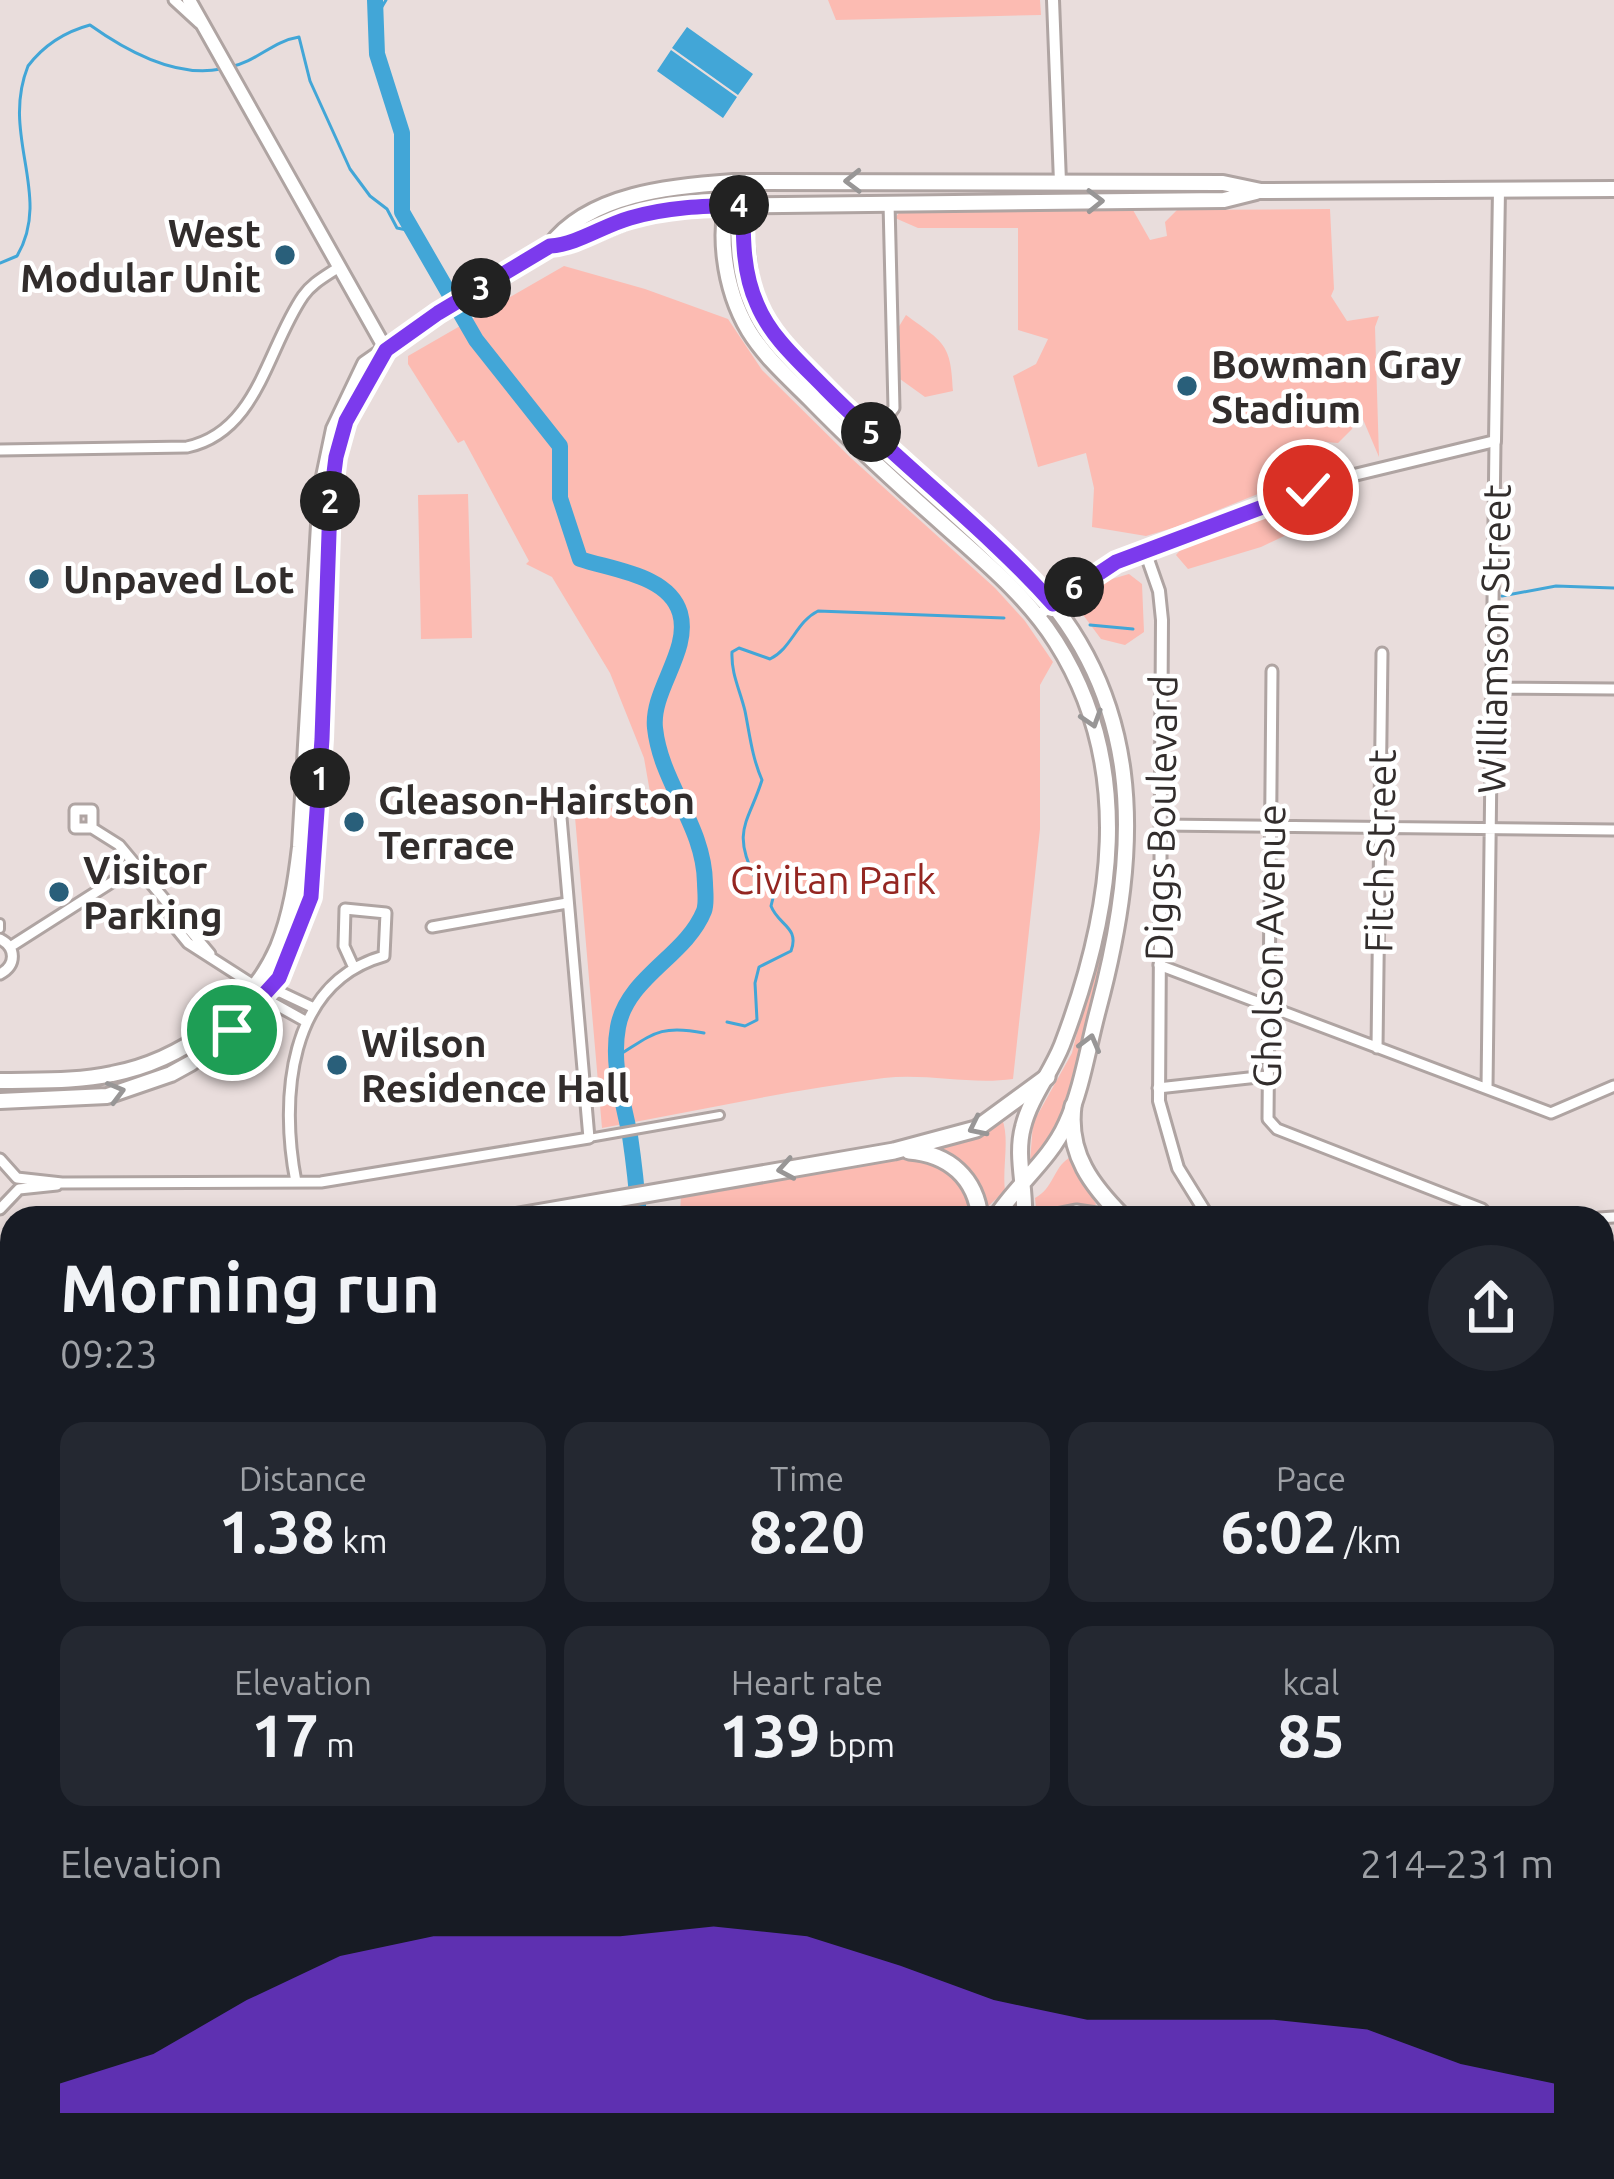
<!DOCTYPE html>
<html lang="en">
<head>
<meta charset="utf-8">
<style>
  body { margin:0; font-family:Ubuntu,sans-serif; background:#242831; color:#f1f3f6; height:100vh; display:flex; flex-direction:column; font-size:45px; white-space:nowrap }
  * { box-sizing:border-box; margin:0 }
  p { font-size:39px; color:#9ea1a6 }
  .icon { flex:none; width:66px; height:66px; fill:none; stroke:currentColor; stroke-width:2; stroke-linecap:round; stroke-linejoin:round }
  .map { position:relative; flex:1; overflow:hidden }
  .sheet { position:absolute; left:0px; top:1206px; width:1614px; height:975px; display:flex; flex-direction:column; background:#171b24; border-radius:36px 36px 0 0; box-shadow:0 6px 18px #0003 }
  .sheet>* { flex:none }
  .pin { position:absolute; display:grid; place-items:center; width:102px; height:102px; color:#fff; margin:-51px; border:6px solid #fff; border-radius:50%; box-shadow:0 3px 12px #0007 }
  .km { position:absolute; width:60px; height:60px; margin:-30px; border-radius:50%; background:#222; color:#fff; font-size:33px; line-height:60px; text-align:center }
  .round { display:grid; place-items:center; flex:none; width:126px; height:126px; border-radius:63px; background:#242831 }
  .headline { display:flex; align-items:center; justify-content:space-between; height:204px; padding:0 60px }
  h1 { font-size:66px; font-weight:700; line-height:90px }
  .stats { display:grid; grid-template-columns:repeat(3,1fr); gap:18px; height:204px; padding:12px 60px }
  .stats div { display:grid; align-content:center; border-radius:24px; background:#242831; text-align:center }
  .stats b { font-size:60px; font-weight:700 }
  .stats small { font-size:33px; font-weight:400 }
  .stats p { font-size:33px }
  .chart { height:336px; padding:24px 60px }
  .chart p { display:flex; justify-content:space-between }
  .chart svg { width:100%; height:216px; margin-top:12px; fill:#7c3aed; opacity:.7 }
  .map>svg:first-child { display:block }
  .green { fill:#fcbbb2 }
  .water { fill:#42a6d7 }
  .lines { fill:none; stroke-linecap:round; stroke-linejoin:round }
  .stream { stroke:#42a6d7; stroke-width:3 }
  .river { stroke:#42a6d7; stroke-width:16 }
  .pedestrian-casing { stroke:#afa4a2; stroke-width:12 }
  .minor-casing { stroke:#afa4a2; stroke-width:15 }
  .tertiary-casing { stroke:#afa4a2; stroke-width:16 }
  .secondary-casing { stroke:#afa4a2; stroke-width:18 }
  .primary-casing { stroke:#afa4a2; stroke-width:20 }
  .motorway-casing { stroke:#afa4a2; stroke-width:21 }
  .pedestrian { stroke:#fff; stroke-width:6 }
  .minor { stroke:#fff; stroke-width:9 }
  .tertiary { stroke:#fff; stroke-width:10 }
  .secondary { stroke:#fff; stroke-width:12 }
  .primary { stroke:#fff; stroke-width:14 }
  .motorway { stroke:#fff; stroke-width:15 }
  .rail { stroke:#8b8281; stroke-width:3; stroke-dasharray:21 21; stroke-linecap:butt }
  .oneway { stroke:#989696 }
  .route-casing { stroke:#fff; stroke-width:24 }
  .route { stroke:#7c3aed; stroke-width:15 }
  .poi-dot { fill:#295f7a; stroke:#fff; stroke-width:4.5 }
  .labels { text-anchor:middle; stroke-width:9; stroke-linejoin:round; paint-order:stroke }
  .poi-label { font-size:39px; font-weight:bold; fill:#322d2c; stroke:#fff; text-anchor:start }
  .street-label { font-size:39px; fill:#322d2c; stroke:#fff }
  .park-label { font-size:39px; fill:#942621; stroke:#fff }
</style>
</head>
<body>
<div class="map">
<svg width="1614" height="2179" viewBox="0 0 1614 2179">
  <rect width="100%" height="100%" fill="#e9dddc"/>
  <path class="green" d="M828,0H1040L1041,15L836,20Z
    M1330,209L1334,289L1331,296L1347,321L1379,316L1375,327L1379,457L1359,410L1352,429L1338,443L1326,442L1306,471L1290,481L1176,527L1146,536L1092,527L1094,488L1086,453L1038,467L1013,376L1036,364L1048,339L1018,330V228H918L895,218L899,213L1133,210L1150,240L1167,236L1165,222L1177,210Z
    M564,266L645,289L728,319L762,370L851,458L995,588L1025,621L1053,662L1040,685V829L1013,1079C970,1085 927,1073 884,1078C790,1090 696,1111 602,1128L575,817L651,798L644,758L610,673L552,577L526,564L529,561L464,440L458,443L408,364V356Z
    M906,315C944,343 951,343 953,391L925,397L900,379L898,328Z
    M468,494L472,638L421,639L418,495Z
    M1306,497L1318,520L1261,547L1188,569L1176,555L1185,545Z
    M1129,574L1142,584L1144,632L1125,645L1101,639L1078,608L1098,583Z
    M1106,736C1144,819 1107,952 1085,1036C1077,1065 1070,1098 1057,1124C1050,1138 1040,1150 1030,1162L1033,1123L1072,1053L1106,915L1114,825L1102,737Z
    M1002,1119C1010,1138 1002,1168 1005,1191L985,1209L930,1148Z
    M917,1157C949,1162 971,1186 971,1218L680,1215L681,1195Z
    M1069,1158L1096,1204L1094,1207H1062L1037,1216L1035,1198C1054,1188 1053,1168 1069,1158Z
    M926,2169H1255L1272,2179H919Z"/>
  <path class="water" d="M687,27L753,74L738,95L672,48Z
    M671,50L737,97L723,118L657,71Z"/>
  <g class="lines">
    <path class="stream" d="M374,20L386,0
      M230,67C256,62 273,41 299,37L310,81L350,169L370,196L387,209L397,228L417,232
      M0,263L17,256C53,195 0,136 28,66C44,45 64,32 90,25C125,50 176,78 221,69
      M1502,596L1556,586L1614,588
      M1090,625L1133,629
      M727,1022L745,1026L757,1020L755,983L759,967L791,951C800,927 778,925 771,906L777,882L755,878C731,830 749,822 762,780C752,757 750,736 745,711C740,690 731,674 732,652L739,648L770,659C792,648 796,622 818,611L1004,618
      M616,1057C652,1035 658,1024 704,1033
      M0,1724L12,1726
      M1602,1834L1614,1840
      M1030,2169V2179"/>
    <path class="river" d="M375,0L377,54L402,133V212L476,340L560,446V498L580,559C613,570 669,575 680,613C691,651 651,690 655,728C661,784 704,825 705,883C705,891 707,903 704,911C686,956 627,977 618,1027C611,1065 623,1100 630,1136C634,1163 637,1191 639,1218
      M740,2169L748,2179"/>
    <defs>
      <path id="pedestrian" d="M0,923V929
        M589,1138L720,1115"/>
      <path id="minor" d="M174,0L199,23
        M873,435L894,408L889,203
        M0,450L187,447C258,432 267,348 303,296C312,283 326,276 339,267
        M1272,671L1268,1119L1277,1129L1482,1209L1491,1218
        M1492,688L1614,689
        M1161,825L1614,830
        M92,828V810H75V828H92L119,845L210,954
        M167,907L175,927L188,943L266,993L271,1002L307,1022
        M432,927L567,903
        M0,939C16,947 17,965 0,974
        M10,947L137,866
        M1159,965L1551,1113L1614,1086
        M266,993L280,992L314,1008
        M1377,1048L1382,653
        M1158,1088L1267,1076
        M1487,1088L1495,441
        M0,1159L17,1178L62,1183L321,1182L589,1138L560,806
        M296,1182C280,1100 287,983 384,956L386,913L345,909L344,946L354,968
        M0,1209L19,1189L57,1185
        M1599,1218L1614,1217
        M1602,1720L1614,1726
        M1602,1921L1614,1917
        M0,1971L12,1969
        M1602,2033L1614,2037
        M1602,2165L1614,2168
        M1277,2169L1294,2179
        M178,2179L231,2169
        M1426,2179L1432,2169"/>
      <path id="tertiary" d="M1053,0L1060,182
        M1145,551L1159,591L1162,620L1159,1101L1178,1168L1209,1218
        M1038,616L1088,577L1145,551L1350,476L1495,441L1499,190
        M1602,1376H1614"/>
      <path id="secondary" d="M189,0L386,350
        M0,1415L12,1490
        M114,2169L116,2179
        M437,2169L439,2179
        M451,2179L469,2174L482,2179"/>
      <path id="primary" d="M733,182C753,227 738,277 766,322C782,347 806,368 827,389C887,450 952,504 1014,562C1148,688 1142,846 1098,1010C1088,1047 1082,1089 1066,1124C1050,1160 1016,1185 995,1218
        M733,182C715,228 724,289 749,331C765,357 789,378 810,399C851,441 893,480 936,518C979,557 1025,593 1056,642C1136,768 1112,914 1062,1045C1051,1073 1030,1098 1023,1127C1015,1157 1026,1188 1024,1218
        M550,246L569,244L642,214L692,206L1224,200L1256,192
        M345,424L384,354
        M0,1081C37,1080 76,1082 112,1074C180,1061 250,1012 278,947C291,915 296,881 300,847L321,491L334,429L365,364L428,320L550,246C588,194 673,186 733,182L1223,183L1261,191L1614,189
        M0,1101L107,1096L171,1074L191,1063L232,1030L279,978L311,897L322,739L330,504L339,445
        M0,1838L12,1837
        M0,1856L12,1855"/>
      <path id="motorway" d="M1073,1106C1067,1154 1092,1186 1124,1218
        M909,1151C949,1154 976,1178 980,1218
        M507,1218L894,1151L976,1129L1047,1077
        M1051,1218L1076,1213L1109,1218
        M0,1297L12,1293
        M0,1325L12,1321
        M1602,1406L1614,1408
        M1602,1434L1614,1435"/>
    </defs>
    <use href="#pedestrian" class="pedestrian-casing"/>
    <use href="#minor" class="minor-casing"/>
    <use href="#tertiary" class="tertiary-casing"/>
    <use href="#secondary" class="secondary-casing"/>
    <use href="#primary" class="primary-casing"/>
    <use href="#motorway" class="motorway-casing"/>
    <use href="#pedestrian" class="pedestrian"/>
    <use href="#minor" class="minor"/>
    <use href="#tertiary" class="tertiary"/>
    <use href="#secondary" class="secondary"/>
    <use href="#primary" class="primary"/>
    <use href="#motorway" class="motorway"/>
    <path class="rail" d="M1602,1267L1614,1265
      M0,1414L12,1409"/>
  </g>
  <defs><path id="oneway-chevron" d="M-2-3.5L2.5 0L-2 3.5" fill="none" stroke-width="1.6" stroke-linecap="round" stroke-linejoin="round" transform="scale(3)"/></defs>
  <g class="oneway">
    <use href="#oneway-chevron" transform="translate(853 181) rotate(179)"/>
    <use href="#oneway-chevron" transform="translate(1095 201) rotate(-1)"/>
    <use href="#oneway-chevron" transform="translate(1092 719) rotate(72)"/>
    <use href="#oneway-chevron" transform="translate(1090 1043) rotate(-75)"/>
    <use href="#oneway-chevron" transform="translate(116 1092) rotate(-15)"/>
    <use href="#oneway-chevron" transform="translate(977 1127) rotate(154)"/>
    <use href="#oneway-chevron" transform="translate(786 1169) rotate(170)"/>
  </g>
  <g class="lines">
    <defs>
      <path id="route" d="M232,1030L279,978L311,897L322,739L330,504L336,457L346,421L386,350L438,313L550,246C578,244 602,226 630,218C667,207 704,206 743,205C743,239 743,273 757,304C771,338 801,363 826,389C899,463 983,526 1053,604L1116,562L1308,490"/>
    </defs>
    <use href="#route" class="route-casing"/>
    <use href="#route" class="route"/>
  </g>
  <g class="poi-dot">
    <circle cx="285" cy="255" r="12"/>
    <circle cx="1187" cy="386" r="12"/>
    <circle cx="39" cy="579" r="12"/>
    <circle cx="354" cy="822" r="12"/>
    <circle cx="59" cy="892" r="12"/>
    <circle cx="337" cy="1065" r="12"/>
  </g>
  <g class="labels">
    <g class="poi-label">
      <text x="261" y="247" text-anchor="end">West<tspan x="261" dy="45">Modular Unit</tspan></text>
      <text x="1211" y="378">Bowman Gray<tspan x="1211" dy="45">Stadium</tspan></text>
      <text x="63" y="593">Unpaved Lot</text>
      <text x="378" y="814">Gleason-Hairston<tspan x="378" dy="45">Terrace</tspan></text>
      <text x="83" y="884">Visitor<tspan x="83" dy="45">Parking</tspan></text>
      <text x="361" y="1057">Wilson<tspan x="361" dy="45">Residence Hall</tspan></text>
    </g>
    <g class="street-label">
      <text transform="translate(1494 639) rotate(-89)" y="14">Williamson Street</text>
      <text transform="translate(1161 818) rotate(-89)" y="14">Diggs Boulevard</text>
      <text transform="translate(1380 851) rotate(-89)" y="14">Fitch Street</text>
      <text transform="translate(1269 946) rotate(-89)" y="14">Gholson Avenue</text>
    </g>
    <g class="park-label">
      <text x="833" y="894">Civitan Park</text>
    </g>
  </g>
</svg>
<div class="pin" style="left:232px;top:1030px;background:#1e9e55"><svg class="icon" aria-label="arrive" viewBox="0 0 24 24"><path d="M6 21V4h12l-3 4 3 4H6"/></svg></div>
<div class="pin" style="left:1308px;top:490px;background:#d93025"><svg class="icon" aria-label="check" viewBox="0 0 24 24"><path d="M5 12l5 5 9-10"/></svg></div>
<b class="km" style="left:320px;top:778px">1</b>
<b class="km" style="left:330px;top:501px">2</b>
<b class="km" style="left:481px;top:288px">3</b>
<b class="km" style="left:739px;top:205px">4</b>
<b class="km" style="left:871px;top:432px">5</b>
<b class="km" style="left:1074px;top:587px">6</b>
<section class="sheet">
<div class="headline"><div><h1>Morning run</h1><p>09:23</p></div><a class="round"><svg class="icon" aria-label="share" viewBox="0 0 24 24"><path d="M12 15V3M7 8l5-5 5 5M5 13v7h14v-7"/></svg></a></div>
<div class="stats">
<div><p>Distance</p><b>1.38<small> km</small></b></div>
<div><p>Time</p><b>8:20</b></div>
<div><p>Pace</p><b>6:02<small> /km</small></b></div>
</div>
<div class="stats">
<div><p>Elevation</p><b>17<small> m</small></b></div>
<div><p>Heart rate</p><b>139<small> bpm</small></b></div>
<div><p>kcal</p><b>85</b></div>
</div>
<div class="chart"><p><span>Elevation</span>214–231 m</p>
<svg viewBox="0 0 160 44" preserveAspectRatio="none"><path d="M0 44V38L10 32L20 21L30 12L40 8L50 8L60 8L70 6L80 8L90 14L100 21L110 25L120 25L130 25L140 27L150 34L160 38V44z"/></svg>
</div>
</section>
</div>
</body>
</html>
